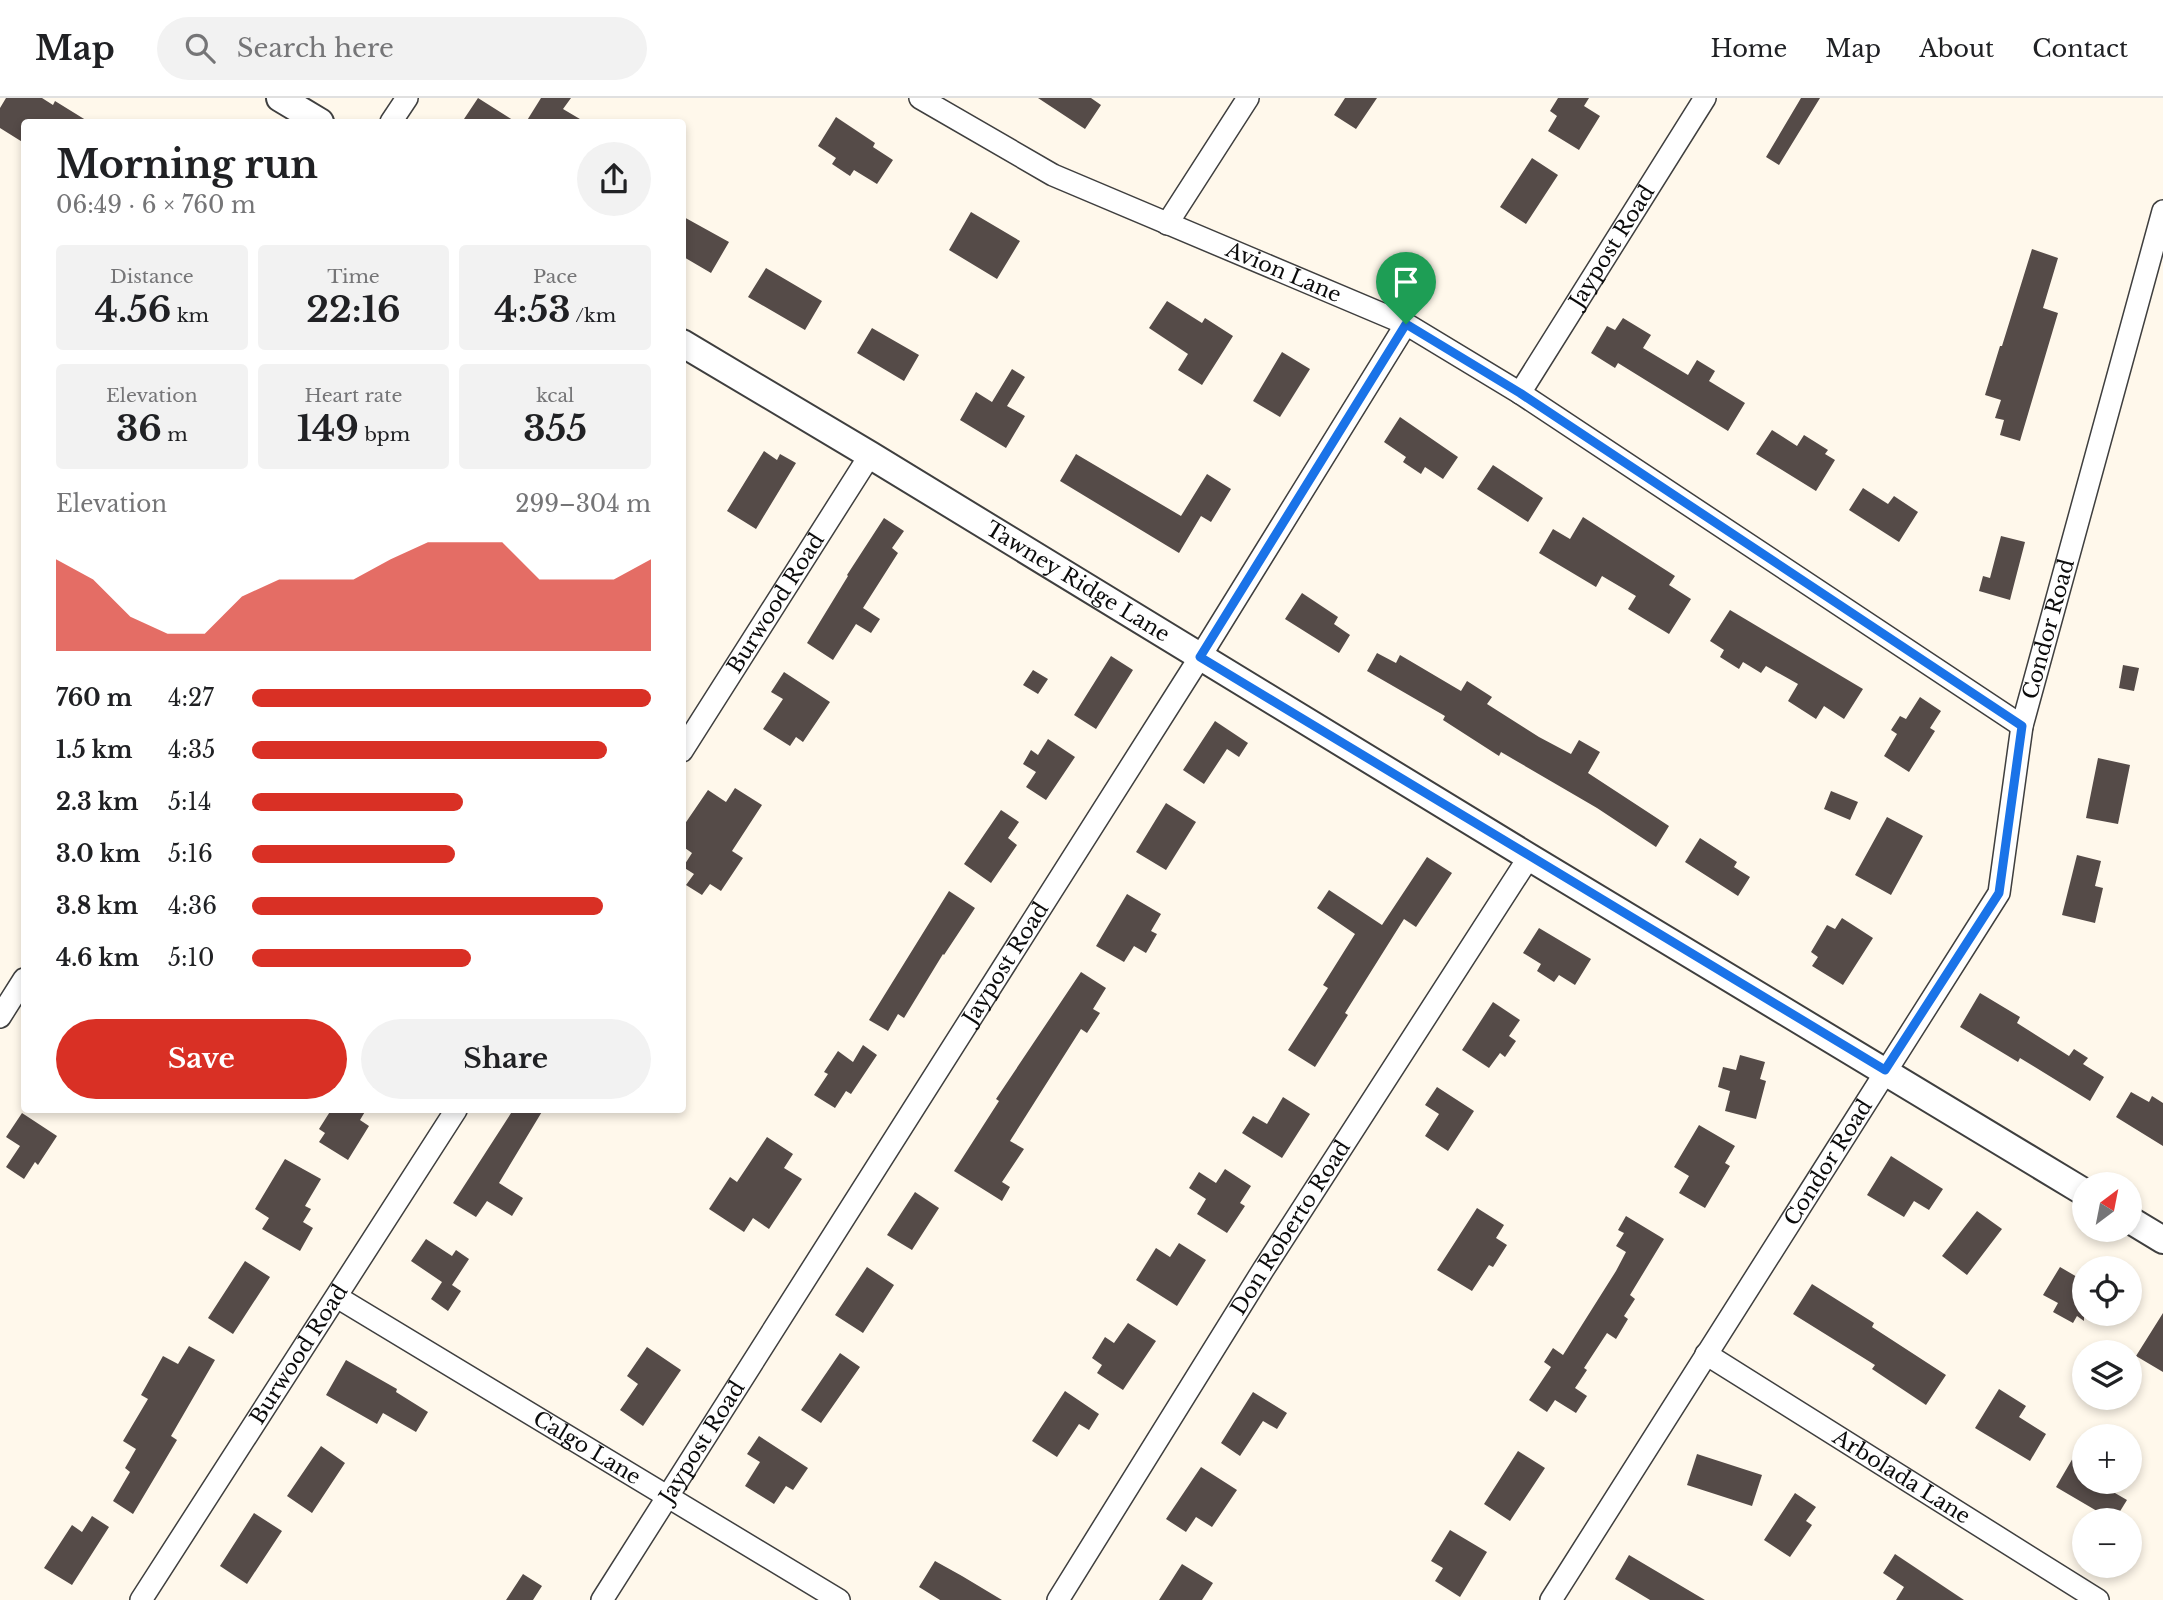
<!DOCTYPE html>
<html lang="en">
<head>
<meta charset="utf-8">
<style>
  body { margin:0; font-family:"Libre Baskerville",serif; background:#f2f2f2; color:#202124; height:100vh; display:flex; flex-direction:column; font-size:26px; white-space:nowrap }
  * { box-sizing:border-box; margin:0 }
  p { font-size:23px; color:#757577 }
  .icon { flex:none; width:38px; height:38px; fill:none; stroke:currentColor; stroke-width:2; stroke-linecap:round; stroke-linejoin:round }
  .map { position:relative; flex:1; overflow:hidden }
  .panel { position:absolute; left:21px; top:21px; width:665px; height:994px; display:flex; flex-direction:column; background:#fff; border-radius:7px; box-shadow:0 4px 10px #0003 }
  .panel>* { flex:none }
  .needle { width:46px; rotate:32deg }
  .tools { position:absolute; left:2072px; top:1074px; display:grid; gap:14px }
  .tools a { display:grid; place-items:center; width:70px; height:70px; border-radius:50%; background:#fff; box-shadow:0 4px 10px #0003; font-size:35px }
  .pin { position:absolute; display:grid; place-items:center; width:60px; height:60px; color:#fff; margin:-72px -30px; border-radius:50% 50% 50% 0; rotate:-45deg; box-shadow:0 0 7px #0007 }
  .pin .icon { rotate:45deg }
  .round { display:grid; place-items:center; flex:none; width:74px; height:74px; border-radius:37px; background:#f2f2f2 }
  .head { display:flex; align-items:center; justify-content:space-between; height:119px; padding:0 35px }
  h1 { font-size:38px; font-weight:700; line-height:52px }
  .figures { display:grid; grid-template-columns:repeat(3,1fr); gap:10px; height:119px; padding:7px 35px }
  .figures div { display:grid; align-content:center; border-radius:7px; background:#f2f2f2; text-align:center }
  .figures b { font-size:35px; font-weight:700 }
  .figures small { font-size:19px; font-weight:400 }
  .figures p { font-size:19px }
  .chart { height:196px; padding:14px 35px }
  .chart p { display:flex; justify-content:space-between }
  .chart svg { width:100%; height:126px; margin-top:7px; fill:#d93025; opacity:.7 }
  .action { display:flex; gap:14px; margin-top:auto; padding:14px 35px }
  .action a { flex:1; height:80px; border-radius:42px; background:#d93025; color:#fff; font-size:28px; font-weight:700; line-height:80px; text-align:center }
  .action a+a { background:#f2f2f2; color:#202124 }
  ul { padding:0 35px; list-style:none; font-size:23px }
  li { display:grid; grid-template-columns:112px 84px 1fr; align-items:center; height:52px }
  li i { height:18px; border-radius:9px; background:#d93025 }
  header { display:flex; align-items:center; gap:42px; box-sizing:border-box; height:98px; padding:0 35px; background:#fff; border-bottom:2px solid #e0e0e0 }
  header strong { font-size:33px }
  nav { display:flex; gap:38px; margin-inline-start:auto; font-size:24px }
  .search { width:490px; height:63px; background:#f2f2f2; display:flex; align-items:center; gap:18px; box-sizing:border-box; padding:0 24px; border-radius:38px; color:#757577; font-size:26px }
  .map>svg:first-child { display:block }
  .building { fill:#554b48 }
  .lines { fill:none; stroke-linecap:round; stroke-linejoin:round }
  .minor-casing { stroke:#3f3f3f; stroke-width:24 }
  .tertiary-casing { stroke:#3f3f3f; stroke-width:30 }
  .minor { stroke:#fff; stroke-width:21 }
  .tertiary { stroke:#fff; stroke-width:26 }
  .route-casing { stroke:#fff; stroke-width:14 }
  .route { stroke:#1a73e8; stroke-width:9 }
  .labels { text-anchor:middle; stroke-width:7; stroke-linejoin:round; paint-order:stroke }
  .street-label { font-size:21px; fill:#0c0c0c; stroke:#fff }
</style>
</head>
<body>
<header>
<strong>Map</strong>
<div class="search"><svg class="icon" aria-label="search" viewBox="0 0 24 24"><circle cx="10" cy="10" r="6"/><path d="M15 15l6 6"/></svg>Search here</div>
<nav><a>Home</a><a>Map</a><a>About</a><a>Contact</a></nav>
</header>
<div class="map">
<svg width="2163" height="1502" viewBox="0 0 2163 1502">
  <rect width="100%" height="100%" fill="#fff8eb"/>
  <path class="building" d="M6,0H42L53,7L55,3L89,24H24V45L0,30V10Z
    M478,0L516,24H462Z
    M541,0H571L563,11L585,24H526Z
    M1038,0H1091L1101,7L1085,31Z
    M1345,0H1377L1356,31L1334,17Z
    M1558,0H1589L1584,8L1600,18L1579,52L1548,33L1557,18L1550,13Z
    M1801,0H1820L1779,67L1766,59Z
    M836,19L875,45L873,49L893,62L877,86L854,72L850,78L832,66L836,60L818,48Z
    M1532,60L1558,77L1526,126L1500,109Z
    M971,114L1020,143L997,181L949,152Z
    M682,118L729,144L711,175L682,158Z
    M2032,151L2058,160L2043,210L2058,215L2020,343L2000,337L2004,322L1995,320L2001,302L1985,297L2000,248H2002Z
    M766,170L822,203L805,232L748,199Z
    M1167,203L1202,225L1205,220L1233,238L1202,287L1178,272L1188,256L1149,230Z
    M1623,220L1651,237L1643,250L1688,277L1697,262L1715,273L1709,283L1745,305L1728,333L1618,265L1615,270L1591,255L1607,228L1615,232Z
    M872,230L919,257L904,283L857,255Z
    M1282,254L1310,271L1280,319L1253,303Z
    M1012,271L1025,279L1007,308L1025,318L1006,350L960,322L976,294L992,304Z
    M1400,319L1458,359L1443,381L1425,369L1421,376L1403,364L1406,359L1384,344Z
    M1772,332L1797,348L1804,337L1828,352L1825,356L1835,362L1816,393L1756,356Z
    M764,353L777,362L780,356L796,365L756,431L727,413Z
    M1076,356L1181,418L1207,376L1231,391L1211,424L1201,418L1179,455L1060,383Z
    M1493,367L1543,400L1528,424L1477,391Z
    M1863,390L1888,406L1894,398L1918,414L1899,444L1849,412Z
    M1583,419L1675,478L1669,487L1691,501L1669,536L1628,511L1636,498L1602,478L1596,489L1539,455L1553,431L1570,441Z
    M884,420L904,433L892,450L898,455L863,510L880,521L871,535L856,526L833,562L807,545L848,478L847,477Z
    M2001,438L2025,444L2010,502L1979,493L1983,478L1990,480Z
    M1302,495L1338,519L1334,526L1350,537L1339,555L1285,521Z
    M1730,512L1863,591L1844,621L1824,608L1816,621L1788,603L1798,586L1766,568L1761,575L1743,564L1739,571L1720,559L1724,552L1710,543Z
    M1377,555L1396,565L1400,557L1461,593L1467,583L1492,599L1487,606L1539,639L1571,656L1579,642L1600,654L1588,675L1669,728L1656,749L1597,710L1501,654L1499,658L1443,622L1445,618L1367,573Z
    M1111,558L1133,572L1096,631L1074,617Z
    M2123,567L2139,570L2134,593L2119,590Z
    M1033,572L1048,581L1038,596L1023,587Z
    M784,574L830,604L803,644L796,639L790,648L763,631L783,601L771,594Z
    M1920,599L1941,613L1930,630L1935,633L1909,674L1884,658L1897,636L1891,632L1900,618L1906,621Z
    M1215,623L1248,645L1239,659L1227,651L1204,686L1183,672Z
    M1048,641L1075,659L1046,702L1026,689L1036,674L1023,666L1031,652L1038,657Z
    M2098,660L2130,667L2118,726L2086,720Z
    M735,690L762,707L732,753L743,760L721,793L710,786L702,797L686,787L694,776L683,769L692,755L682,748V730L708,692L726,704Z
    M1831,693L1858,704L1850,722L1824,711Z
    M1166,705L1196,724L1166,772L1136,754Z
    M1001,712L1019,724L1008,740L1017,747L991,785L964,766Z
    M1887,719L1923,738L1891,797L1855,777Z
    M1700,740L1737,764L1734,769L1750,779L1738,798L1685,764Z
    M2077,757L2101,763L2095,788L2103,790L2095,825L2062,817Z
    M1427,759L1452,775L1416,829L1404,821L1345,915L1348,917L1315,969L1288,952L1328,890L1323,887L1355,836L1317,810L1329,792L1382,827Z
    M949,793L975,810L944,857L943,856L904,920L898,916L888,933L869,922Z
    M1127,796L1161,816L1151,833L1157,836L1146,855L1134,848L1124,864L1096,848Z
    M1842,820L1873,840L1843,887L1812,868L1818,859L1811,854L1827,827L1835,831Z
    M1539,830L1591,861L1575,887L1559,877L1554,884L1537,873L1541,866L1523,855Z
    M1081,874L1106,890L1093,911L1100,915L1087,935L1081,931L1010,1043L1024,1051L1002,1084L1010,1089L1002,1103L954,1073L999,1003L996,1001Z
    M1980,895L2020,919L2017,925L2069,958L2074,951L2088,960L2083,966L2104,979L2090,1003L2020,960L2018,964L1960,929Z
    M1493,904L1520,922L1509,938L1516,943L1505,959L1500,955L1489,970L1462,952Z
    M863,947L877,957L851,996L846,993L835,1010L814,997L828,976L824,974L838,953L853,964Z
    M1740,957L1765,964L1760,981L1766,983L1756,1021L1725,1013L1730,993L1718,989L1723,969L1736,972Z
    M1437,989L1474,1013L1448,1053L1425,1038L1439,1016L1425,1007Z
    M2131,994L2149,1004L2152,998L2163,1005V1048L2116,1019Z
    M1283,999L1310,1016L1282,1060L1242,1035L1253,1018L1267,1026Z
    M331,1012H366L360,1022L369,1028L348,1062L319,1044L325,1035L319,1031Z
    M513,1012H543L499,1085L523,1100L512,1118L487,1103L476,1119L453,1105Z
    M22,1015L57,1038L38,1067L35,1064L24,1081L6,1069L20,1048L6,1039Z
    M1699,1027L1735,1048L1725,1065L1730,1068L1705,1110L1679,1095L1689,1078L1674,1069Z
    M767,1039L793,1056L784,1070L802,1081L769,1131L753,1120L744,1134L709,1111L730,1079L737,1084Z
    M1891,1058L1943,1091L1929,1112L1914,1103L1904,1119L1867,1097Z
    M285,1061L321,1081L305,1108L311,1111L303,1124L313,1130L300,1153L262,1131L269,1120L255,1111Z
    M1225,1071L1251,1088L1240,1105L1245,1108L1227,1135L1197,1116L1206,1101L1189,1090L1199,1074L1216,1085Z
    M915,1094L939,1110L912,1152L887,1137Z
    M1477,1110L1504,1127L1496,1140L1507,1147L1493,1169L1489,1167L1472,1193L1437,1172Z
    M1977,1113L2002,1131L1967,1177L1942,1158Z
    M1626,1118L1664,1141L1630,1197L1635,1201L1624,1218L1628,1221L1616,1241L1607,1235L1584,1270L1587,1272L1575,1290L1587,1298L1576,1315L1555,1302L1547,1314L1529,1302L1551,1269L1544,1264L1553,1250L1563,1257L1616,1173L1626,1154L1616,1148L1624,1135L1618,1132Z
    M426,1141L452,1158L456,1152L469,1161L452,1187L461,1193L448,1213L431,1201L442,1184L411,1163Z
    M1179,1145L1206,1162L1177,1208L1136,1182L1156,1150L1170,1159Z
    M245,1163L270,1179L233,1236L208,1220Z
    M867,1169L894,1187L863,1235L835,1217Z
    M2060,1169L2084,1183V1223L2077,1218L2073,1225L2053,1214L2058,1205L2043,1197Z
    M1812,1186L1874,1225L1872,1229L1946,1277L1926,1307L1872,1271L1875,1267L1793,1216Z
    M2163,1215V1274L2136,1258Z
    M1128,1225L1156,1243L1123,1292L1097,1275L1102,1267L1092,1260L1105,1239L1114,1245Z
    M189,1248L215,1262L171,1338L177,1342L133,1416L113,1403L130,1374L125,1370L136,1351L123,1343L148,1301L141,1297L163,1258L178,1266Z
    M647,1249L681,1272L643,1328L620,1312L638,1286L627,1278Z
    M840,1255L860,1269L821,1325L801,1312Z
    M346,1262L397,1291L396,1294L428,1314L416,1334L383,1315L377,1326L326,1297Z
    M1999,1291L2026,1308L2019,1319L2046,1336L2030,1363L1975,1330Z
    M1065,1293L1099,1316L1089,1332L1079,1326L1057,1359L1032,1343Z
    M1253,1294L1287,1315L1277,1331L1263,1323L1240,1358L1221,1345Z
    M759,1338L808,1370L793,1392L786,1388L774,1406L745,1388L760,1364L747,1356Z
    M2084,1341V1384H2096L2127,1402L2114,1423L2056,1389Z
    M321,1348L345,1365L312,1415L287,1398Z
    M1518,1353L1545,1370L1510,1423L1484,1406Z
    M1697,1356L1762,1377L1752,1408L1687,1387Z
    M1201,1369L1237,1392L1212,1429L1196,1419L1186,1434L1166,1421Z
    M1795,1395L1816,1409L1806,1423L1812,1427L1790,1459L1764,1442Z
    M254,1415L282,1433L247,1486L220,1468Z
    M92,1418L109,1429L72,1487L44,1470L72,1427L82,1434Z
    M1450,1432L1487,1454L1460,1499L1435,1483L1443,1470L1431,1463Z
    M1895,1456L1964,1502H1896L1904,1489L1883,1475Z
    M1629,1457L1705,1502H1650L1615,1481Z
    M935,1463L962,1478L1002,1502H940L919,1489Z
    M1182,1466L1213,1485L1202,1502H1159Z
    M523,1476L542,1488L533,1502H506Z"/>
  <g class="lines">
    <defs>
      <g id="minor">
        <path id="s1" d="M920,0L1053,77L1406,226L1520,295L2022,628"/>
        <path d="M391,24L407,0"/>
        <path d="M1167,126L1248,0"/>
        <path id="s2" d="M1520,295L1705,0"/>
        <path id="s3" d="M682,653L870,357"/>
        <path d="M0,919L24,881"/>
        <path id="s4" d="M337,1199L839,1502"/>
        <path id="s5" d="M1706,1256L2098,1502"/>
        <path id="s6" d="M141,1502L456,1012"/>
        <path id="s7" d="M602,1502L1200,559L1406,226"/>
        <path id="s8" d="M1058,1502L1263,1172L1529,759"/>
        <path id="s9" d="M1551,1502L1999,795L2022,628L2163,113"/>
      </g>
      <g id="tertiary">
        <path d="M280,0L320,24"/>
        <path id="s10" d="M682,245L870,357L1529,759L2084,1094"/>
        <path d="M2130,1122L2163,1142"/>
      </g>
    </defs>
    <use href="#minor" class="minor-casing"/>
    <use href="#tertiary" class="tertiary-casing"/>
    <use href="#minor" class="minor"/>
    <use href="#tertiary" class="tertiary"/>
  </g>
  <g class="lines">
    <defs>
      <path id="route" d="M1406,226L1520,295L2022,628L1999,795L1885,972L1200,559Z"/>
    </defs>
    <use href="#route" class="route-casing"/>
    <use href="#route" class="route"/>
  </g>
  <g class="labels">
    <g class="street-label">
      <text dy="7" stroke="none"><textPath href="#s2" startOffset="173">Jaypost Road</textPath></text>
      <text dy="7" stroke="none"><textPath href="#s1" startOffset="404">Avion Lane</textPath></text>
      <text dy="7" stroke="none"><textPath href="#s10" startOffset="462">Tawney Ridge Lane</textPath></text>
      <text dy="7" stroke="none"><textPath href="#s3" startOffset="175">Burwood Road</textPath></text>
      <text dy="7" stroke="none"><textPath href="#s9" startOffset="1106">Condor Road</textPath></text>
      <text dy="7" stroke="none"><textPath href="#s7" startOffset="754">Jaypost Road</textPath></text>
      <text dy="7" stroke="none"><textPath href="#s9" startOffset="518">Condor Road</textPath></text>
      <text dy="7" stroke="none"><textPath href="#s8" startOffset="439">Don Roberto Road</textPath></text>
      <text dy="7" stroke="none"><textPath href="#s6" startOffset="292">Burwood Road</textPath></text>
      <text dy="7" stroke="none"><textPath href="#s7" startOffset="187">Jaypost Road</textPath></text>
      <text dy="7" stroke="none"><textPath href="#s4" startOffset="292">Calgo Lane</textPath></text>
      <text dy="7" stroke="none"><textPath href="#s5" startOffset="231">Arbolada Lane</textPath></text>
    </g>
  </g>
</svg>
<div class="tools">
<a><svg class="needle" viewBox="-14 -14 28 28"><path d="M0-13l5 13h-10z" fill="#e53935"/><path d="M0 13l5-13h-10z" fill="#757577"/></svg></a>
<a><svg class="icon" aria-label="locate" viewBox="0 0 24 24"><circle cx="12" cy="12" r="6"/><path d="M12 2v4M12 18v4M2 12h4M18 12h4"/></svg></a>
<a><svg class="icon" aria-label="layers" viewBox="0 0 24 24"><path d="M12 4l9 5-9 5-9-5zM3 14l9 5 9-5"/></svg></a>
<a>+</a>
<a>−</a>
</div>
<div class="pin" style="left:1406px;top:226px;background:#1e9e55"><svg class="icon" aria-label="arrive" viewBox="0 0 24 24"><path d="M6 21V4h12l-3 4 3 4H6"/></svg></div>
<section class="panel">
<div class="head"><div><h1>Morning run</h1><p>06:49 · 6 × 760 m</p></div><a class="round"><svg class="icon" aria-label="share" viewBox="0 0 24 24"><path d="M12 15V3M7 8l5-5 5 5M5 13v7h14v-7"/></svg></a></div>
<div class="figures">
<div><p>Distance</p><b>4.56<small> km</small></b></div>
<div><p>Time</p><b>22:16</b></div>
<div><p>Pace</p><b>4:53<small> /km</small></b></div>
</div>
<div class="figures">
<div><p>Elevation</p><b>36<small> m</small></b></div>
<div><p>Heart rate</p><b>149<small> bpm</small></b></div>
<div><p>kcal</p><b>355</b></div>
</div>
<div class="chart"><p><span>Elevation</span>299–304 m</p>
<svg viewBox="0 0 160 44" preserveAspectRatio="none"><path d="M0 44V12L10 19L20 32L30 38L40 38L50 25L60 19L70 19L80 19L90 12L100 6L110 6L120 6L130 19L140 19L150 19L160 12V44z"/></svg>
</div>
<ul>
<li><b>760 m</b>4:27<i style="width:100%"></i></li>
<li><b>1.5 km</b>4:35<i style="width:89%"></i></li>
<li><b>2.3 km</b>5:14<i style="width:53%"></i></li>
<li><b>3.0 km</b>5:16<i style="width:51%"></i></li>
<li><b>3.8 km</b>4:36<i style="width:88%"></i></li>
<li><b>4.6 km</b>5:10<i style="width:55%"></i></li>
</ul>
<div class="action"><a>Save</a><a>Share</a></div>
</section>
</div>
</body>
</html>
